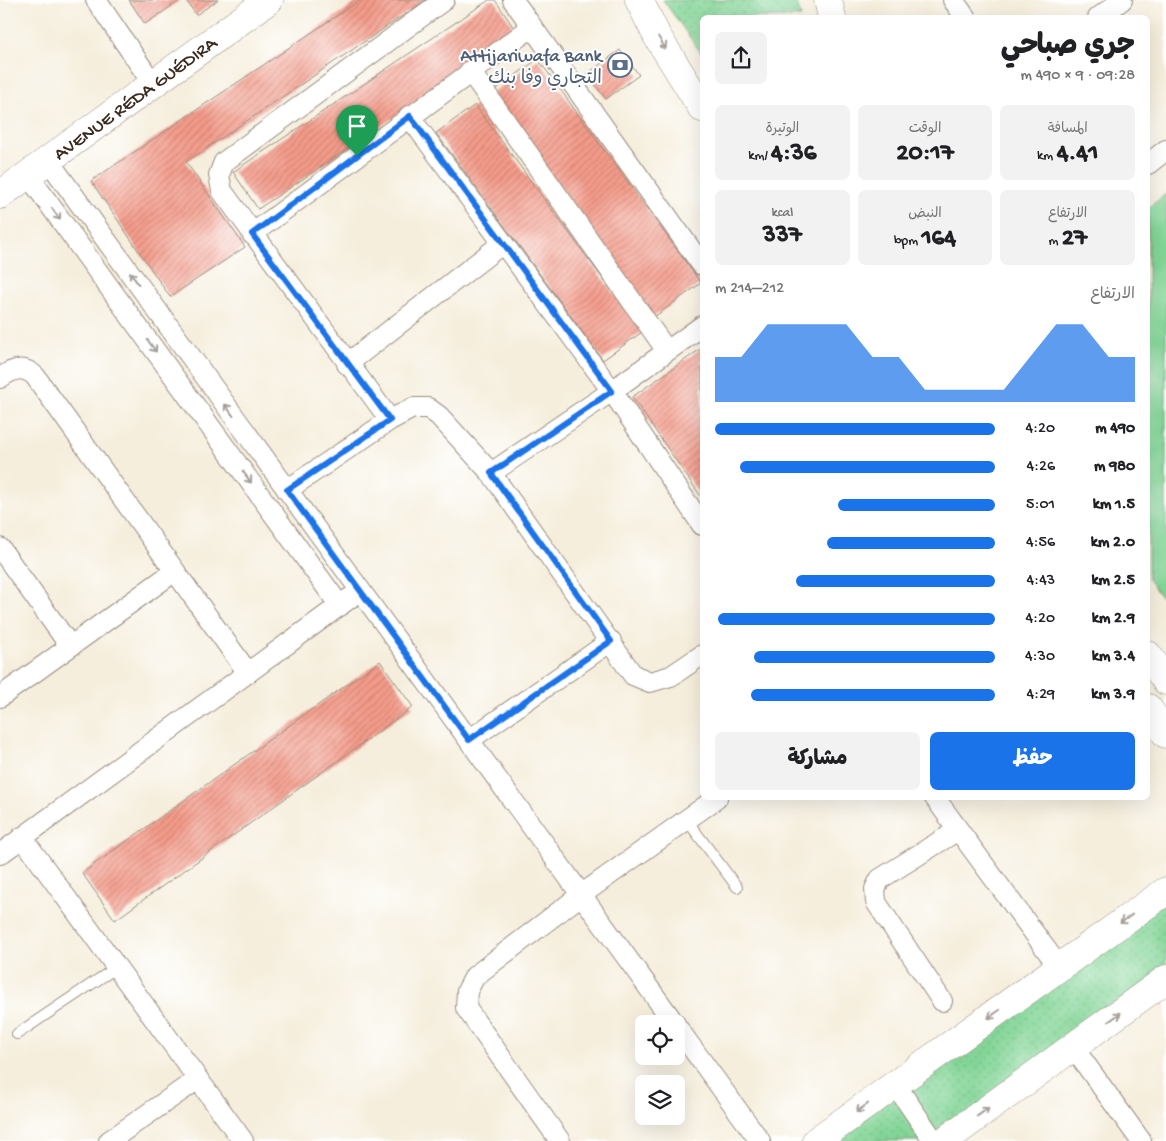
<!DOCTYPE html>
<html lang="ar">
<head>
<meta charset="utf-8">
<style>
  body { margin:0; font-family:"Gochi Hand","Playpen Sans Arabic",sans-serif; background:#f2f2f2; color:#202124; direction:rtl; height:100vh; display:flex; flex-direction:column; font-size:19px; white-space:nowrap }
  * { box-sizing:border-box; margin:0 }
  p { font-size:16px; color:#757577 }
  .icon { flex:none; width:28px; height:28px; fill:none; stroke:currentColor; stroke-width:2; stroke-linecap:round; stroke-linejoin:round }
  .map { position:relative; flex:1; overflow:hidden; direction:ltr }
  .side { position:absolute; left:700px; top:15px; width:450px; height:785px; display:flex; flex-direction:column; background:#fff; border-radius:8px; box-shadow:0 5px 20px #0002; direction:rtl }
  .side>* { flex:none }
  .fabs { position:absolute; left:635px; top:1015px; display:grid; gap:10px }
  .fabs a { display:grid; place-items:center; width:50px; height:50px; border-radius:8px; background:#fff; box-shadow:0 5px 20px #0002; font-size:25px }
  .pin { position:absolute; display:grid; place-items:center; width:42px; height:42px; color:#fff; margin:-51px -21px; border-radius:50% 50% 50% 0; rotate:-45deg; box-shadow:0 0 5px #0007 }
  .pin .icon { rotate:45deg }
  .round { display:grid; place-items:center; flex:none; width:52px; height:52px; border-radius:8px; background:#f2f2f2 }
  .headline { display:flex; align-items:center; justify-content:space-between; height:85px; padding:0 15px }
  h1 { font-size:28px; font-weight:800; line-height:38px }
  .stats { display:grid; grid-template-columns:repeat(3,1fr); gap:8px; height:85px; padding:5px 15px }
  .stats div { display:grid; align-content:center; border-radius:8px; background:#f2f2f2; text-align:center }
  .stats b { font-size:25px; font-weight:800 }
  .stats small { font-size:14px; font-weight:400 }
  .stats p { font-size:14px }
  .chart { height:140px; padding:10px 15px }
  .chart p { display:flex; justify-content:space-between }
  .chart svg { width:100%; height:90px; margin-top:5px; fill:#1a73e8; opacity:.7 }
  .primary-button { display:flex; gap:10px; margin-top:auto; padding:10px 15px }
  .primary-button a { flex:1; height:58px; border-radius:8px; background:#1a73e8; color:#fff; font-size:20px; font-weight:800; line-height:58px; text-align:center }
  .primary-button a+a { background:#f2f2f2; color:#202124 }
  ul { padding:0 15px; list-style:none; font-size:16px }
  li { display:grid; grid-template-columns:80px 60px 1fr; align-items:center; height:38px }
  li i { height:12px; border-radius:6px; background:#1a73e8 }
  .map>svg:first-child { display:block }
  .grass { fill:url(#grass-dots); stroke:#5f805a }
  .green { fill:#83d597; stroke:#5f805a }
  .building { fill:url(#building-hatch) }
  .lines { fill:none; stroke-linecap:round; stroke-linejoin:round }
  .lane-casing { stroke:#988c7d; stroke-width:12 }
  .street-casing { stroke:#988c7d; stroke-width:22 }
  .secondary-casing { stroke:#988c7d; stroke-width:29 }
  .lane { stroke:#fff; stroke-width:10 }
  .street { stroke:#fff; stroke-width:20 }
  .secondary { stroke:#fff; stroke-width:28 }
  .oneway { stroke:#a79f9a }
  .route-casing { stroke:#fff; stroke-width:10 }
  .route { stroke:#1a73e8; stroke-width:6 }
  .labels { text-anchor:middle; stroke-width:4; stroke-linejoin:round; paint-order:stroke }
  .service-label { font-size:19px; fill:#4e5e75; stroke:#fff; text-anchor:end }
  .street-label { font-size:19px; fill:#3b2a1e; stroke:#fff }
</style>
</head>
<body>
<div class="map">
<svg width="1166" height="1141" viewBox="0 0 1166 1141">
  <defs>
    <pattern id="grass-dots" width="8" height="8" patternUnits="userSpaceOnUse" patternTransform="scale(1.25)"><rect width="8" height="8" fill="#83d597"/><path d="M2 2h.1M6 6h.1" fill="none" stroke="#72b782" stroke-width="1.8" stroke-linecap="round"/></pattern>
    <pattern id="building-hatch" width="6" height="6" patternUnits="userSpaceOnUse" patternTransform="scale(1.25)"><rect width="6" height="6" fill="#f59c8b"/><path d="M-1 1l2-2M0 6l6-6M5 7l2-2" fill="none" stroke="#c87f71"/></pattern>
  </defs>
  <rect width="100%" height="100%" fill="#fff"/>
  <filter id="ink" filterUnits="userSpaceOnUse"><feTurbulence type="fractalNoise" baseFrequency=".02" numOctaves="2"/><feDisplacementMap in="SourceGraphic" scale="10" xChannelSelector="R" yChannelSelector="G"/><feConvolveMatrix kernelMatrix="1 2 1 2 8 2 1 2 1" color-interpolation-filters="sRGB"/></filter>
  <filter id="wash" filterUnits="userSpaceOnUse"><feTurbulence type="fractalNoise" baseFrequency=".0096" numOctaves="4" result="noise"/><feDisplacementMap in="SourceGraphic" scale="20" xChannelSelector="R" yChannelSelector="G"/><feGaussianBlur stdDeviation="1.12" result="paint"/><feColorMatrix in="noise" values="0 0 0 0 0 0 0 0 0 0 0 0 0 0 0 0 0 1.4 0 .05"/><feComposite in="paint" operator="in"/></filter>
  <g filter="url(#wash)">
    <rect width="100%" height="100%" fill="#f5eedc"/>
    <path class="grass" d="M663,0H796L801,17L702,18V54Z
      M1166,891V979L944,1141H816Z"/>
    <path class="green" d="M1166,194V604L1148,579V208Z"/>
    <g id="blocks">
      <path class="building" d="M129,0H181L145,24Z
        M186,0H218L196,15Z
        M360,0H426L186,162L245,247L170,297L91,181Z
        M489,0H495L518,34L258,209L233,172Z
        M620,50L639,75L606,99L587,74Z
        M538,59L701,283L654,317L491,93Z
        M475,105L642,332L603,360L436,133Z
        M702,348V412L700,413L702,417V498L632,397Z
        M380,661L413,707L115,920L82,873Z"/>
    </g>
  </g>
  <g filter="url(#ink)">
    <use href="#blocks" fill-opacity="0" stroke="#988c7d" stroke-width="1"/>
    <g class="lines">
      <defs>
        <path id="lane" d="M686,819L737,887
          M17,1034L117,967"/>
        <path id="street" d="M96,0L153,84
          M513,0L702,265
          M953,0L966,18
          M1098,18L1122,0
          M470,71L667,351
          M409,116L612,391L702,525
          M48,160L675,1024
          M1148,164L1166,150
          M28,175L340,606
          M252,234L532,27
          M347,364L503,243
          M0,378C12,369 23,365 35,376L248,673
          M390,420L222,191L219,175L224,162L444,0
          M491,473L612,391L702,326
          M287,490L390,420L413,408H428L439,416L491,473L633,675L650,682L671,676L702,655
          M0,548L70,646
          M0,697L175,571
          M469,740L611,641
          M935,798L1059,967
          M22,837L243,1141
          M0,854L350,598
          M942,1001L876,902L875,889L880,879L958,830
          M676,1026L760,1141
          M1073,1047L1141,1141
          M895,1084L934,1141
          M109,1141L198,1079
          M560,1141L466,1008L467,991L475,976L581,895L717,798"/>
        <path id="secondary" d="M639,0L657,36L702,108
          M828,0L832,18
          M0,195L269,0
          M1148,655L1166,681
          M1148,708L1166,734
          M816,1141L1166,891
          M944,1141L1166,979"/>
      </defs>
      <use href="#lane" class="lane-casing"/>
      <use href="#street" class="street-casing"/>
      <use href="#secondary" class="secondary-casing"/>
      <use href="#lane" class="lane"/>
      <use href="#street" class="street"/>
      <use href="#secondary" class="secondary"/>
    </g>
    <defs><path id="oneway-shaft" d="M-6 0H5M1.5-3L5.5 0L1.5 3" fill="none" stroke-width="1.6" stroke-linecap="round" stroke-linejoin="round" transform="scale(1.25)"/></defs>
    <g class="oneway">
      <use href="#oneway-shaft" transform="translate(662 43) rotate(59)"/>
      <use href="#oneway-shaft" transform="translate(56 214) rotate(54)"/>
      <use href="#oneway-shaft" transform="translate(134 278) rotate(-126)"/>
      <use href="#oneway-shaft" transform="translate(152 346) rotate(54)"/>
      <use href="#oneway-shaft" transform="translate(229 410) rotate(-126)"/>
      <use href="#oneway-shaft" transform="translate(247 477) rotate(54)"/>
      <use href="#oneway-shaft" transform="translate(1126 919) rotate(144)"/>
      <use href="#oneway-shaft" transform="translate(994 1014) rotate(145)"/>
      <use href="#oneway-shaft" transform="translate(1115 1017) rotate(-36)"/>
      <use href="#oneway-shaft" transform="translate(862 1108) rotate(144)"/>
      <use href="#oneway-shaft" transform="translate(983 1112) rotate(-36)"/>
    </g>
  </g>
  <g class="lines" filter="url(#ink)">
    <defs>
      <path id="route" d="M410,116L612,391L491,473L611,641L469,740L287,490L390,420L252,234Z"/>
    </defs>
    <use href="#route" class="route-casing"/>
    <use href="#route" class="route"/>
  </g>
  <defs>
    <symbol id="bank-ring" viewBox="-11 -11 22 22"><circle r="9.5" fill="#fff" stroke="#5c6f8a" stroke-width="1.5"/><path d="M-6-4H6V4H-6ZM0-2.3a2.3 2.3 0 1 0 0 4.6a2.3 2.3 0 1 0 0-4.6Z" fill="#5c6f8a"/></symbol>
  </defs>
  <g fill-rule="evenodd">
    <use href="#bank-ring" x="606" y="51" width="28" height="28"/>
  </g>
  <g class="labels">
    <g class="service-label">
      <text x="602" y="61">Attijariwafa Bank<tspan x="602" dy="22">التجاري وفا بنك</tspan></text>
    </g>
    <g class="street-label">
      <text transform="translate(134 97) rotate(-36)" y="7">AVENUE RÉDA GUÉDIRA</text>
    </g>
  </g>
</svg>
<div class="fabs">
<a><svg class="icon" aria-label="locate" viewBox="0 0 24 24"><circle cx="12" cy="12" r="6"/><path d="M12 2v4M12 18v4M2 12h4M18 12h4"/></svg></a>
<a><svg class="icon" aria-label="layers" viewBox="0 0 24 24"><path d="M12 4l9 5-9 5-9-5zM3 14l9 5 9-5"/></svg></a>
</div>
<div class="pin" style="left:357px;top:156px;background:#1e9e55"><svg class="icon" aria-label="arrive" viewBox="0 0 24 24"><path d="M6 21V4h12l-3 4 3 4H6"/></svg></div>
<section class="side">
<div class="headline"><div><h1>جري صباحي</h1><p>09:28 · 9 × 490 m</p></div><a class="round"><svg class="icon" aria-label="share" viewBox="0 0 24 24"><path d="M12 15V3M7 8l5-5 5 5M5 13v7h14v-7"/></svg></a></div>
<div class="stats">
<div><p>المسافة</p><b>4.41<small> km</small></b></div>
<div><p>الوقت</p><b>20:17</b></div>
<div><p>الوتيرة</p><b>4:36<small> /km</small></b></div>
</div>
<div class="stats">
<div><p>الارتفاع</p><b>27<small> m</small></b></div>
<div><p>النبض</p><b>164<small> bpm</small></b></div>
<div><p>kcal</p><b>337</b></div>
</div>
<div class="chart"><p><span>الارتفاع</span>212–214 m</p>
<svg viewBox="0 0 160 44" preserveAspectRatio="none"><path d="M0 44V22L10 22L20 6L30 6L40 6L50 6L60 22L70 22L80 38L90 38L100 38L110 38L120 22L130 6L140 6L150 22L160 22V44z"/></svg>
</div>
<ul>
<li><b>490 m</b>4:20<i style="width:100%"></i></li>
<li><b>980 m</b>4:26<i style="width:91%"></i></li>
<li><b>1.5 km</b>5:01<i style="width:56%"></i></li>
<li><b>2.0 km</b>4:56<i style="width:60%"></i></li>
<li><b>2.5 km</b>4:43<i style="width:71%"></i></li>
<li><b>2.9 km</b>4:20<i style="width:99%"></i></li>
<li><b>3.4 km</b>4:30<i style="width:86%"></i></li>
<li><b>3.9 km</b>4:29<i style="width:87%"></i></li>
</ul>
<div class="primary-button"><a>حفظ</a><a>مشاركة</a></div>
</section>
</div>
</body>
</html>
